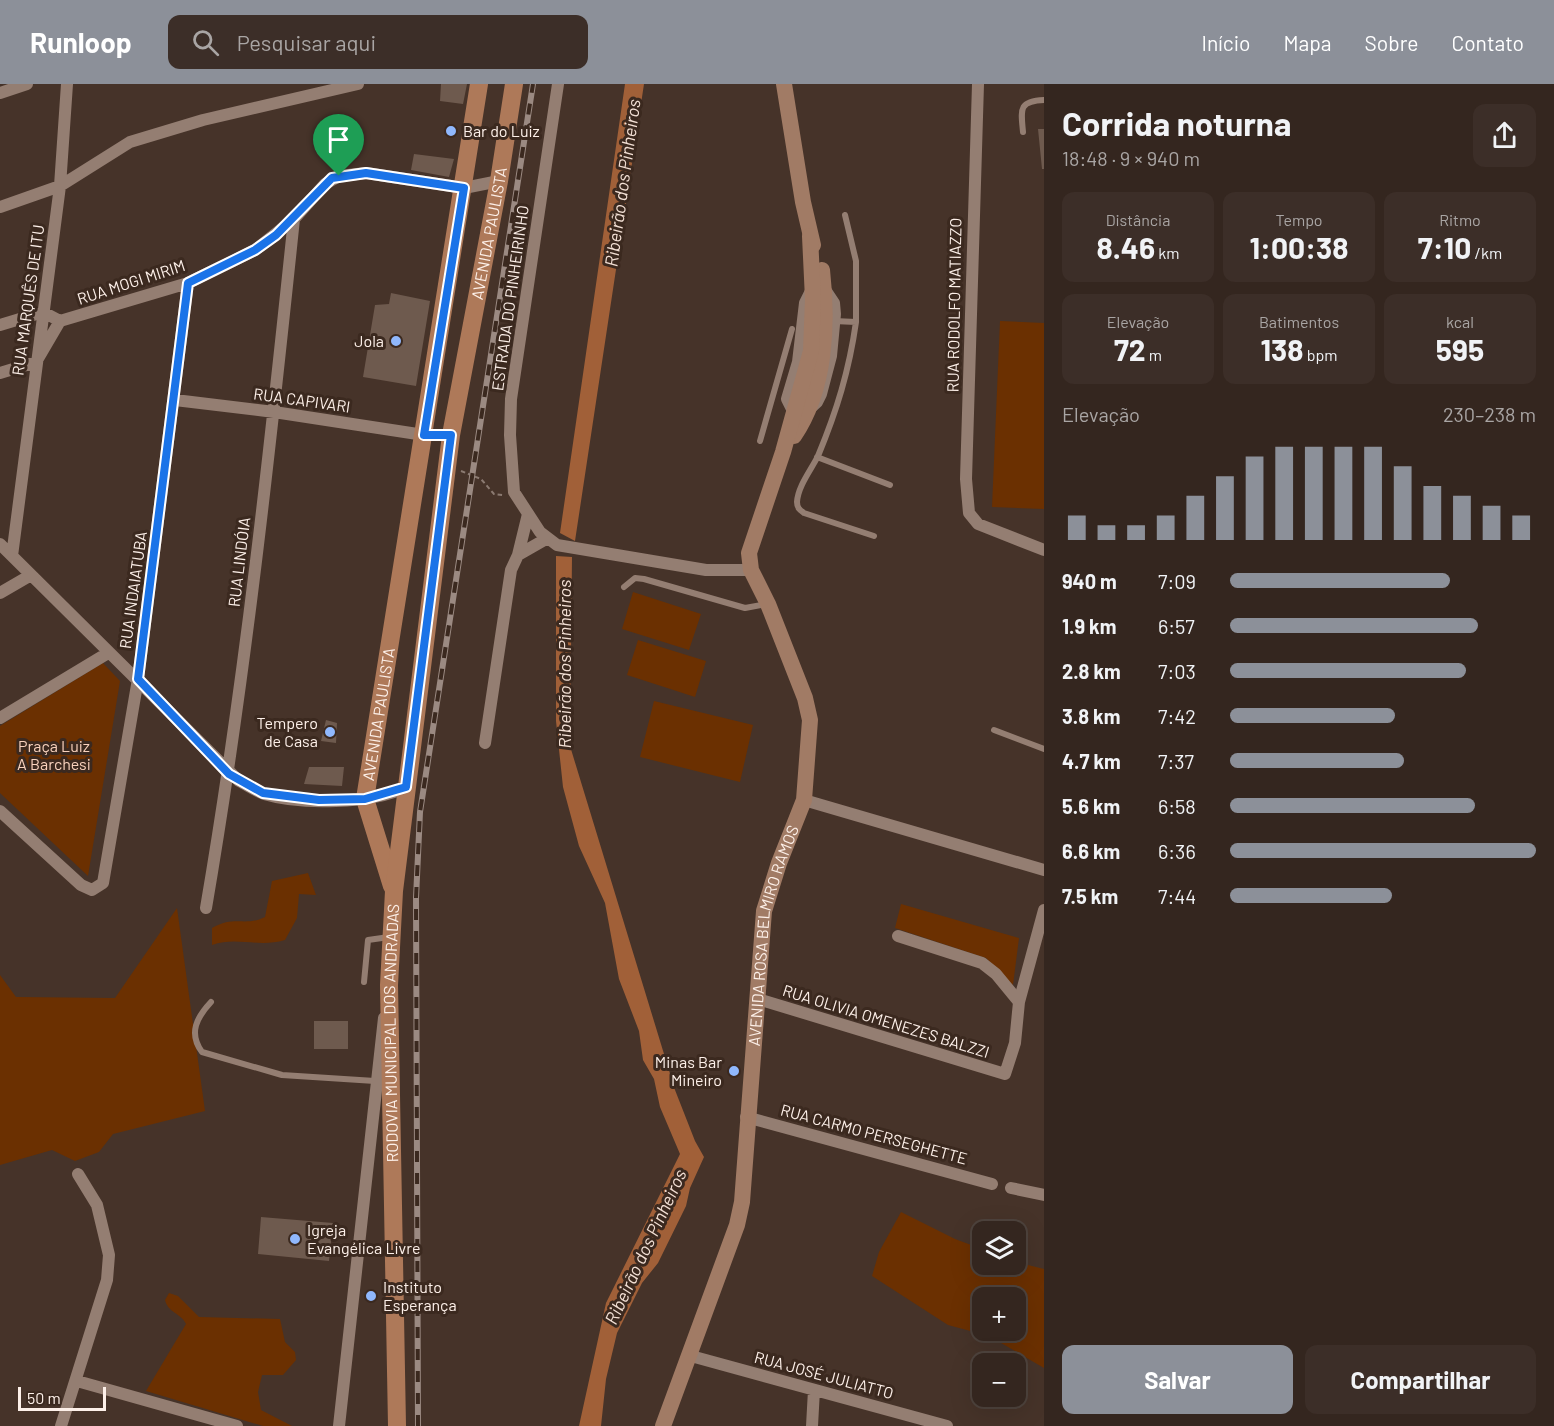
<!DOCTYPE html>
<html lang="pt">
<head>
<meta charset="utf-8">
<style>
  body { margin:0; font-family:Barlow,sans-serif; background:#3c2e28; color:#f1f3f6; height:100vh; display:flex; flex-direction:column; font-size:22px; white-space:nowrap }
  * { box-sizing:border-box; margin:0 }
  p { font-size:20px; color:#a9a5a4 }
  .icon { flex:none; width:33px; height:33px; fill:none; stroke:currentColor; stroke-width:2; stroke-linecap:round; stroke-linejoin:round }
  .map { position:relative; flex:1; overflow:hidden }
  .drawer { display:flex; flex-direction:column; background:#34261f; width:510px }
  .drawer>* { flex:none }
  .buttons { position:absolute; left:972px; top:1137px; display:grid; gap:12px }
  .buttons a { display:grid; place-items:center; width:54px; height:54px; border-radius:12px; background:#34261f; box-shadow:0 6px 24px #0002,0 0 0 2px #4e433d; font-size:30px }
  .scale { position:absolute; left:18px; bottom:15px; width:88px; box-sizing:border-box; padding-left:6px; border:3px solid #fdf0e9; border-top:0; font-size:16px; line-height:21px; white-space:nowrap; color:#fdf0e9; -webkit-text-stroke:4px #3b291f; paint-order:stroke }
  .pin { position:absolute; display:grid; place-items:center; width:51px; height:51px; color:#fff; margin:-62px -26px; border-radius:50% 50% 50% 0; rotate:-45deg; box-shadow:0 0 6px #0007 }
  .pin .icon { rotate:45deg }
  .round { display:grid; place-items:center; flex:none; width:63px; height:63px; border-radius:12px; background:#3c2e28 }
  .headline { display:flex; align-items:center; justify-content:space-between; height:102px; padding:0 18px }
  h1 { font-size:33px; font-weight:700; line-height:45px }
  .stats { display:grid; grid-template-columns:repeat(3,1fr); gap:9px; height:102px; padding:6px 18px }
  .stats div { display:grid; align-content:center; border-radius:12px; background:#3c2e28; text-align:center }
  .stats b { font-size:30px; font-weight:700 }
  .stats small { font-size:16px; font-weight:400 }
  .stats p { font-size:16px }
  .chart { height:168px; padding:12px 18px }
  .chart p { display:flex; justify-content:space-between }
  .chart svg { width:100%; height:108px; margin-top:6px; stroke:#8c9099; stroke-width:6 }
  .button { display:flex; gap:12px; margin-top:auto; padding:12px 18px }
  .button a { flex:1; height:69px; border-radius:12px; background:#8c9099; color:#fff; font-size:24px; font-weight:700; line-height:69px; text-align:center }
  .button a+a { background:#3c2e28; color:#f1f3f6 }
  ul { padding:0 18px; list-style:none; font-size:20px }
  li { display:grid; grid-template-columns:96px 72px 1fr; align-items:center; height:45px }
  li i { height:15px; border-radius:8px; background:#8c9099 }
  header { display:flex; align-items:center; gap:36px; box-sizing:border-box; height:84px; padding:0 30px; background:#8c9099; color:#fff }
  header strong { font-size:28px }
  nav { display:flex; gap:33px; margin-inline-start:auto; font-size:21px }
  .search { width:420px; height:54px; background:#3c2e28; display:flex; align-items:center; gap:15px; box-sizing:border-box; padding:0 21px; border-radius:12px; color:#a9a5a4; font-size:22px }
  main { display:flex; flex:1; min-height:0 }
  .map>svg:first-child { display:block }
  .green { fill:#6b3001; fill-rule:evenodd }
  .water { fill:#a16038 }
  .building { fill:#6e5a4e }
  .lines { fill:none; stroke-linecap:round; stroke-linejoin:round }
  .path { stroke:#8b7a71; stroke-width:2; stroke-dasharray:4.5 3; stroke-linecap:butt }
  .lane { stroke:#947e72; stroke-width:6 }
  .street { stroke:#947e72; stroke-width:12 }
  .secondary { stroke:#a17b65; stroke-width:16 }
  .primary { stroke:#ae7959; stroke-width:18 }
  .rail-casing { stroke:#9b8a82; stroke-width:6 }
  .rail { stroke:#3b291f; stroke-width:4; stroke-dasharray:11; stroke-linecap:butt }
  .route-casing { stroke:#fff; stroke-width:12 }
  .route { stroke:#1a73e8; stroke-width:8 }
  .poi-dot { fill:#90b8fd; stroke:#3b291f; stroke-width:2 }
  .labels { text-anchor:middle; stroke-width:6; stroke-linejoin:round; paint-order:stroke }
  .poi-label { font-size:16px; fill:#fdf0e9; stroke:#3b291f; text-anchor:start }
  .street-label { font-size:16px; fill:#fdf0e9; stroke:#3b291f }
  .park-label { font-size:16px; fill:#f9d2bd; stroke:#3b291f }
  .water-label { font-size:18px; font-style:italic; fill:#f3e0d5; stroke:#3b291f }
</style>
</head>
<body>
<header>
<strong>Runloop</strong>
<div class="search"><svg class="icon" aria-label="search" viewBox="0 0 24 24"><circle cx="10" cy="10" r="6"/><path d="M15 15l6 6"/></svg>Pesquisar aqui</div>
<nav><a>Início</a><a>Mapa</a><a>Sobre</a><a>Contato</a></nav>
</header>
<main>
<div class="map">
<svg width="1044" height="1342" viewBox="0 0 1044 1342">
  <rect width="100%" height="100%" fill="#463329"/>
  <path class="green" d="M1000,237L1044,239V425L992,423Z
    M633,508L701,530L689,566L622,545Z
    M638,556L706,577L695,613L627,591Z
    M103,579L120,597L88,792L0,709V642Z
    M654,617L753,641L740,698L640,673Z
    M308,789L316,811L299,810L297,834L285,856C258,864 237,852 212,861V844C235,831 245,843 265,833L272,797Z
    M901,820L1019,854L1013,901L986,874L895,844Z
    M177,824L205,1027L113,1050L99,1068L75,1077L52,1066L0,1081V891L16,913L115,914Z
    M901,1128L955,1155L982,1165V1180H1016V1178L1044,1185V1284L989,1252L948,1241L872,1192L879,1168ZM982,1214H1016V1246H982Z
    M169,1209L178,1212L199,1233L280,1235L285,1258L295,1268L296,1276L283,1291H262L258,1308L261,1326L292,1342H263L146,1307L186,1240C181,1229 168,1229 165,1216Z"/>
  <path class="water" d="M625,0H644L575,457L560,449Z
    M556,472L572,473L570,662L675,1006L695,1057L704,1073L690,1104L686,1122L658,1179L642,1199L617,1249L606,1295L601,1342H579L606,1219L680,1070L660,1023L654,995L643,976L639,947L619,895L605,819L579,762L563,703L556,637Z"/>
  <path class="building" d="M441,0H467L463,20L440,17Z
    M1038,45H1044V85H1042Z
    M414,70L454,75L449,93L411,86Z
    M391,209L430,217L416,302L363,293L375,221L389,220Z
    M326,636L337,639L336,659L321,657Z
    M309,683H344L342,702L304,700Z
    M314,937H348V965H314Z
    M261,1133L333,1139L329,1177L258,1170Z"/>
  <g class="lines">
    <path class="path" d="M461,387L481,395L494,410L503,411"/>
    <path class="lane" d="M1023,48C1021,26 1018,17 1044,16
      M834,237L856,238V177L845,131
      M856,238C849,287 837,326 818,372C811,386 798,402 797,418C797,424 800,426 804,429L874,452
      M760,357L792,245
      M817,373L890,401
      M624,503L635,494L644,495L745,524L767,520
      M994,646L1044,665
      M364,898L368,856L389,853
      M211,918C197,933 188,949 202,968L282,991L375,997"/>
    <path class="street" d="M558,0L511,315L510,351L514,408L540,448L557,461L706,486H751
      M978,0L966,395L969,429L978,440L1044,466
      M0,9L27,0
      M0,123L60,102L130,58L203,36L358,0
      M813,203L824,204L834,219L835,230L831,272L821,310L817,318L805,329L793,327L787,315L798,278L805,219Z
      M0,241L43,228L60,237
      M0,289L36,278L60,237L188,199L255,166L294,135L325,100L339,92L366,89L464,104L499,97
      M175,316L274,328L424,351H451
      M0,460L239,697C247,701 256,707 264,710C301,721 371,720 406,703
      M518,471L528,430
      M12,472L60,102L67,0
      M0,509L31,491
      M0,634L108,569
      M485,659L511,486L518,471L546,455
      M804,716L1044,786
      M0,727L81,801L92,806L103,799L138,595L188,199
      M206,824C245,596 270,365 294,135
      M898,852L982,879L996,890L1019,918
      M758,915L1005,990L1015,959L1019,918L1044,826
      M746,1033L992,1100
      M1011,1104L1044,1111
      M691,1272L947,1342
      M77,1297L237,1342
      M61,1342L107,1196L109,1171L97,1121L78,1090
      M339,1342L384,934
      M812,1342L814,1306"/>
    <g class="secondary">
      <path d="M784,0L803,118L813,161"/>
      <path d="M794,352C826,305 828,239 822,186"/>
      <path id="s1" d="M663,1342L737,1141L742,1118L764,827L779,779L804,716L810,636L805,614L768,520L751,486L749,469L783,368L811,267L813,215L810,152"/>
    </g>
    <g class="primary">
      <path id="s2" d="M392,802L365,715L479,0"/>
      <path id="s3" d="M397,1342L389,901L394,807L451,351L499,97L514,0"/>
    </g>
    <defs>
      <path id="rail" d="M418,1342L416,814L420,728L533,0"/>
    </defs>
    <use href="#rail" class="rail-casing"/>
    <use href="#rail" class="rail"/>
  </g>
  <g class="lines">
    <defs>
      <path id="route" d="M366,89L464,104L424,351H451L406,703L365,715L319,716L263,709L229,690L138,595L188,199L255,166L276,151L332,94Z"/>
    </defs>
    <use href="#route" class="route-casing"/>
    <use href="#route" class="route"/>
  </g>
  <g class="poi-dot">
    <circle cx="451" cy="47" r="6"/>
    <circle cx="396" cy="257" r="6"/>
    <circle cx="330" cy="648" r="6"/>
    <circle cx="734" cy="987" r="6"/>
    <circle cx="295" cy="1155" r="6"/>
    <circle cx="371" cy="1212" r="6"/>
  </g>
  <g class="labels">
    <g class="poi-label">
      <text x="463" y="53">Bar do Luiz</text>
      <text x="384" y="263" text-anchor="end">Jola</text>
      <text x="318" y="645" text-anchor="end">Tempero<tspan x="318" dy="18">de Casa</tspan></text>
      <text x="722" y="984" text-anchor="end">Minas Bar<tspan x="722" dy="18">Mineiro</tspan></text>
      <text x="307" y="1152">Igreja<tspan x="307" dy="18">Evangélica Livre</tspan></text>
      <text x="383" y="1209">Instituto<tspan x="383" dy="18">Esperança</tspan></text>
    </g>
    <g class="street-label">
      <text dy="6" stroke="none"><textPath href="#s3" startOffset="1200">AVENIDA PAULISTA</textPath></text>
      <text transform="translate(131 198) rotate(-18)" y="6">RUA MOGI MIRIM</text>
      <text transform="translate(510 214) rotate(-82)" y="6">ESTRADA DO PINHEIRINHO</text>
      <text transform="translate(28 216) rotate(-82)" y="6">RUA MARQUÊS DE ITU</text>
      <text transform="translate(954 221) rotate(-89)" y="6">RUA RODOLFO MATIAZZO</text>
      <text transform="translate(302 316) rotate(8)" y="6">RUA CAPIVARI</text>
      <text transform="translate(239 478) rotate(-83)" y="6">RUA LINDÓIA</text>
      <text transform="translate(133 506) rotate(-82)" y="6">RUA INDAIATUBA</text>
      <text dy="6" stroke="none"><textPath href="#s2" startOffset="177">AVENIDA PAULISTA</textPath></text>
      <text dy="6" stroke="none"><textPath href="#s1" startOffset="507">AVENIDA ROSA BELMIRO RAMOS</textPath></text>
      <text transform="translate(886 937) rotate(17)" y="6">RUA OLIVIA OMENEZES BALZZI</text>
      <text dy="6" stroke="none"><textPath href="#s3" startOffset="393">RODOVIA MUNICIPAL DOS ANDRADAS</textPath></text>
      <text transform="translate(874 1050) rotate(15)" y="6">RUA CARMO PERSEGHETTE</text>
      <text transform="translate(824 1291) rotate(15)" y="6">RUA JOSÉ JULIATTO</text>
    </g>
    <g class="park-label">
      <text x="54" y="668">Praça Luiz<tspan x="54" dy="18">A Barchesi</tspan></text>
    </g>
    <g class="water-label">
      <text transform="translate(623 99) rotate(-82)" y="6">Ribeirão dos Pinheiros</text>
      <text transform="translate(565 580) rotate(-90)" y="6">Ribeirão dos Pinheiros</text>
      <text transform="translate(646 1163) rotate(-65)" y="6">Ribeirão dos Pinheiros</text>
    </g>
  </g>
</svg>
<div class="buttons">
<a><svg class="icon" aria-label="layers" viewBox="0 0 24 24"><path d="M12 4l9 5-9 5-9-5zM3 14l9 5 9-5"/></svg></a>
<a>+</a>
<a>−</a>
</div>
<div class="scale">50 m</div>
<div class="pin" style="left:339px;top:92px;background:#1e9e55"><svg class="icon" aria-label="arrive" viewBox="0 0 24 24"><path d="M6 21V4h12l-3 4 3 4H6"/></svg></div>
</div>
<section class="drawer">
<div class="headline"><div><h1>Corrida noturna</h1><p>18:48 · 9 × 940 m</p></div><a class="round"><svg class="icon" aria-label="share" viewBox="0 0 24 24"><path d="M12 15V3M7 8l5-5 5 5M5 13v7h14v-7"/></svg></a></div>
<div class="stats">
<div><p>Distância</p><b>8.46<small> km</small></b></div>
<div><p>Tempo</p><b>1:00:38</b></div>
<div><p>Ritmo</p><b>7:10<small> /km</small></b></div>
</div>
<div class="stats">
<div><p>Elevação</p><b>72<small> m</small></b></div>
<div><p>Batimentos</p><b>138<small> bpm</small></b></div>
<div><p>kcal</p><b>595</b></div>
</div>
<div class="chart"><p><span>Elevação</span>230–238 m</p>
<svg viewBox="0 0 160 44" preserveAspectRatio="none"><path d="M5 44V34M15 44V38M25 44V38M35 44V34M45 44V26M55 44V18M65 44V10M75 44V6M85 44V6M95 44V6M105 44V6M115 44V14M125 44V22M135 44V26M145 44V30M155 44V34"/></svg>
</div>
<ul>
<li><b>940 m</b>7:09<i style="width:72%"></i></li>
<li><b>1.9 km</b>6:57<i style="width:81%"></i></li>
<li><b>2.8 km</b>7:03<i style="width:77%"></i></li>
<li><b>3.8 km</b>7:42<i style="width:54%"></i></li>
<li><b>4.7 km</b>7:37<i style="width:57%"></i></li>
<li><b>5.6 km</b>6:58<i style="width:80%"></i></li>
<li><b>6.6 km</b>6:36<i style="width:100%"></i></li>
<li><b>7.5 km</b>7:44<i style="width:53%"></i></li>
</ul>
<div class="button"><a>Salvar</a><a>Compartilhar</a></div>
</section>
</main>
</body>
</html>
